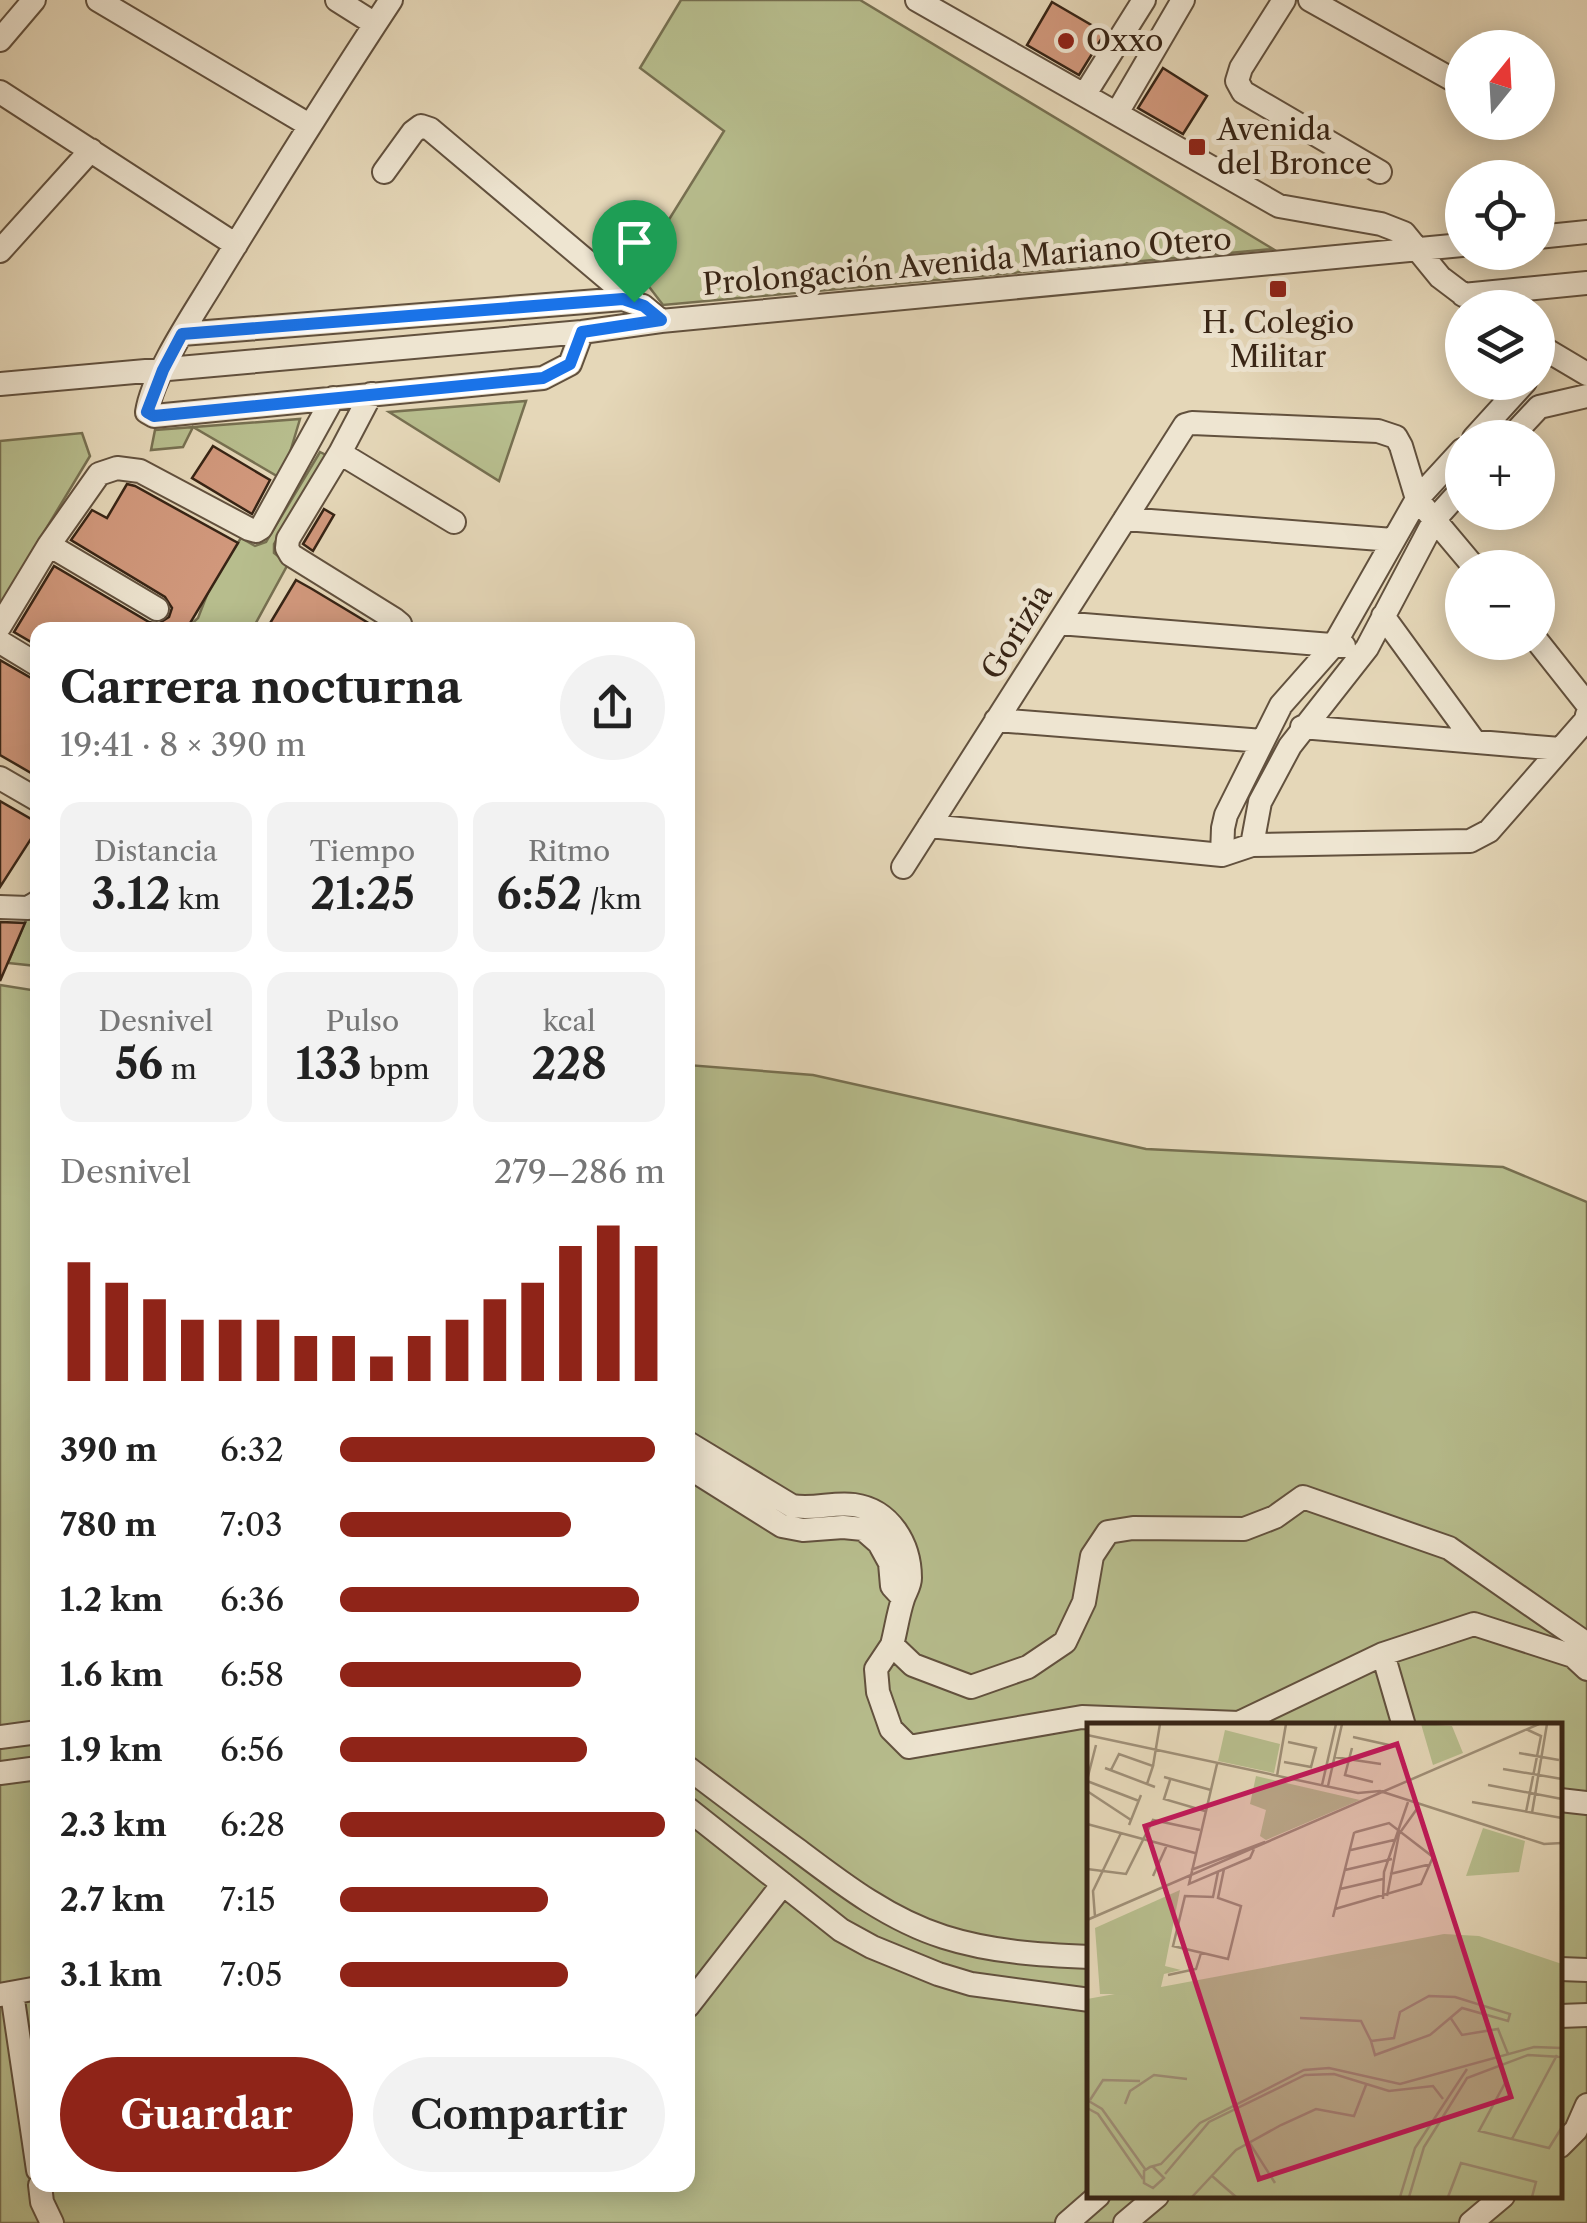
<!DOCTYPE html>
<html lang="es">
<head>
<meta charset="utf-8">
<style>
  body { margin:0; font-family:"Libre Caslon Text",serif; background:#f2f2f2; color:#222; height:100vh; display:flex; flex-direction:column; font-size:38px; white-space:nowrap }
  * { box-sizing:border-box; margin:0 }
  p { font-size:32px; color:#767676 }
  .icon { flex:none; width:55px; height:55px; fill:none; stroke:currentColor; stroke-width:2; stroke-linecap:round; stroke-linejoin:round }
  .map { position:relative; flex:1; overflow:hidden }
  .drawer { position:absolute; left:30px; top:622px; width:665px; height:1570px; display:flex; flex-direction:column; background:#fff; border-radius:20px; box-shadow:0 5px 25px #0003 }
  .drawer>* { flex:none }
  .needle { width:65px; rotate:18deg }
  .tools { position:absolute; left:1445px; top:30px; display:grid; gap:20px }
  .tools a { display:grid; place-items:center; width:110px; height:110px; border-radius:50%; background:#fff; box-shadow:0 5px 25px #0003; font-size:50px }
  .pin { position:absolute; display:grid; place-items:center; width:85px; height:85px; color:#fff; margin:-102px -42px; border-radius:50% 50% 50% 0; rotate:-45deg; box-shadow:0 0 10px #0007 }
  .pin .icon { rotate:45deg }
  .round { display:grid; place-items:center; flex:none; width:105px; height:105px; border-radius:52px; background:#f2f2f2 }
  .head { display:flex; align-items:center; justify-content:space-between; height:170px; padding:0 30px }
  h1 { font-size:45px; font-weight:700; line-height:75px }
  .metrics { display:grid; grid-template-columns:repeat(3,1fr); gap:15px; height:170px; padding:10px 30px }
  .metrics div { display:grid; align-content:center; border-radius:20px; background:#f2f2f2; text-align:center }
  .metrics b { font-size:42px; font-weight:700 }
  .metrics small { font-size:28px; font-weight:400 }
  .metrics p { font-size:28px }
  .chart { height:280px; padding:20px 30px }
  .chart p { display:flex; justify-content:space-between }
  .chart svg { width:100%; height:180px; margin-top:10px; stroke:#8f2418; stroke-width:6 }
  .button { display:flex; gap:20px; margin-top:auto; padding:20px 30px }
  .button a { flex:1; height:115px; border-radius:60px; background:#8f2418; color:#fff; font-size:40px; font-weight:700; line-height:115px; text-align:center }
  .button a+a { background:#f2f2f2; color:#222 }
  ul { padding:0 30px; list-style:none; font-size:32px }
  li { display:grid; grid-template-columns:160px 120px 1fr; align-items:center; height:75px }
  li i { height:25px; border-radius:12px; background:#8f2418 }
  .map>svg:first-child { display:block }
  .green { fill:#b7bd8d; stroke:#777051; stroke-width:2.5; fill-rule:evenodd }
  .building { fill:#d1987c; stroke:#372415; stroke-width:2.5 }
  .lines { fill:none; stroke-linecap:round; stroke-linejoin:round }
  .minor-casing { stroke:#62513e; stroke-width:26 }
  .minor { stroke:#eee5d1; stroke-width:22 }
  .route-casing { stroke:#fff; stroke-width:20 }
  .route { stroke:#1a73e8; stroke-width:12 }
  .poi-dot { fill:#8f2418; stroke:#eee5d1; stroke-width:4 }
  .labels { text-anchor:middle; stroke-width:10; stroke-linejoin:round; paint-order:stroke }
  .poi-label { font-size:30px; fill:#372415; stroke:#eee5d1; text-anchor:start }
  .street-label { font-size:30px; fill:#372415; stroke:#eee5d1 }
  .inset-road { fill:none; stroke:#9f8f77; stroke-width:2.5 }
  .view { fill:#c2185b; fill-opacity:0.15; stroke:#c2185b; stroke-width:5 }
  .inset-edge { fill:none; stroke:#372415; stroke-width:5 }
</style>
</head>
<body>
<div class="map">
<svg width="1587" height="2223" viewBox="0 0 1587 2223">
  <rect width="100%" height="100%" fill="#e5d7b8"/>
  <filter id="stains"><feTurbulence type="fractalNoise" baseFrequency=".002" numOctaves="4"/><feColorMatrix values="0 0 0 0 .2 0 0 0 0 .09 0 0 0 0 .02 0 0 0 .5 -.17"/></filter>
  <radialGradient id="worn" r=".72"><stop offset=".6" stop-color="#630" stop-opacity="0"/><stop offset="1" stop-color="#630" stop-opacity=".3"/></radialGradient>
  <path class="green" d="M681,0H860L1273,249L663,305L637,271L724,131L640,68Z
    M526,401L499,481L389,412Z
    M300,419L282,479L193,427L183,447L151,450L155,430Z
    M82,433L90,456L0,605V441Z
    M320,452L326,455L274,544V553L288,564L252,630H185L198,618L212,582L241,538L255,546L266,542Z
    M37,905V966L8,963L25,922Z
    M0,985L38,991V2185H688V1065L813,1075L1146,1149L1503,1167L1587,1202V2223H0ZM1090,1726H1560V2196H1090Z"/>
  <path class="building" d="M1052,2L1105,33L1079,75L1027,45Z
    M1163,68L1207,96L1183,134L1138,108Z
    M213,446L270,480L252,514L192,478Z
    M127,484L135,486L238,543L186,630H38V646L14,632L54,566L149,622L158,624L169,617L172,608L165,597L71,540L92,510L107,518Z
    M324,509L334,515L313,551L303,544Z
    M296,580L312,589L380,630H266Z
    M0,660L38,682V777L0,755Z
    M0,801L38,823V828L0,887Z
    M0,922L25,923L0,981Z"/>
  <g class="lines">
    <defs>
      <path id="minor" d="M98,0L309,125
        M337,0L375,24
        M391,0C331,91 273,184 216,277C195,312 153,373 147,412L154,416L543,378L570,364L582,332
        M917,0L1279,206L1381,224L1404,233L1440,277L1481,308
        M1284,0L1241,68L1237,81L1243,92L1380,172
        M1310,0L1462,85
        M0,40L34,0
        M0,92L236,245
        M1085,94L1144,0
        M1117,113L1183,0
        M384,172L413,132L421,126L430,129L634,301
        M1538,237L1587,232
        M0,251L91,150
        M1463,295L1587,283
        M182,334L623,299L643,306L661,321
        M1538,345L1587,374
        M0,384L582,332L661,321L1462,245
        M371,394L340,453L288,539L287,548L291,555L394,619L400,624L399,630
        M1474,438L1525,382
        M1510,438L1539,407L1587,396
        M340,453L454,522
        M1125,519L1393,540
        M49,545L157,609
        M1383,616L1474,741
        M1059,623L1344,646
        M0,626L49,545L99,474L117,468L140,471L249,529L256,531L261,528L333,398
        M0,642L38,665
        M1538,642L1587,704
        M996,720L1263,741
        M1302,727L1560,749
        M0,778L38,800
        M929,826L1222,855L1252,845L1470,841L1489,831L1586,720L1587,715
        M1252,845L1260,802L1290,746L1367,648L1435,519L1462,489
        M1222,855L1223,828L1226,815L1281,705L1334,645L1417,499L1462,450
        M903,867L1185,425L1192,423L1378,431L1396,437L1401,446L1417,499L1475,568
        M0,907L28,908L38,902
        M688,1443L792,1506C814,1510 833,1502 854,1505C890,1510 910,1544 910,1578C910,1586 905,1592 903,1599C898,1614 896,1630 892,1645
        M688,1467L782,1526L803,1530L843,1527L863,1529L879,1543L890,1563L892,1586L903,1598
        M1587,1644L1449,1548L1303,1497L1275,1517L1244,1529L1133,1528L1108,1532L1092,1556L1084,1602L1065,1642L1028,1667L971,1687L913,1665L892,1645L876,1669L878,1692L891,1729L909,1747L1082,1717L1239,1723L1383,1654L1474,1624L1573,1656L1587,1669
        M1383,1654L1404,1726
        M0,1737L38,1732
        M688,1768C725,1796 762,1824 799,1851C844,1885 890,1920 944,1937C991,1952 1041,1955 1090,1957
        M0,1773L38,1768
        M1560,1800L1587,1803
        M688,1809L841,1930L872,1947L938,1974L971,1984L1090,2000
        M1560,1969L1587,1970
        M12,1993L38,2170
        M0,1995L38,1988
        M688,2006L783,1884
        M1560,2016L1587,2015
        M1560,2146L1576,2130L1587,2105
        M40,2185L42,2202L52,2223
        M1067,2223L1098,2196
        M1125,2223L1157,2196
        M1471,2223L1503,2196"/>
    </defs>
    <use href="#minor" class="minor-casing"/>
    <use href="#minor" class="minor"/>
  </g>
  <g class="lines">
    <defs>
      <path id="route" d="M623,299L644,306L661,320L582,332L570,364L543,378L154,416L147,412L163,370L182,334Z"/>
    </defs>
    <use href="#route" class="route-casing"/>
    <use href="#route" class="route"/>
  </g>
  <g class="poi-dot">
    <circle cx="1066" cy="41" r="10"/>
    <rect x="1187" y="137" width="20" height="20" rx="5"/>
    <rect x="1268" y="279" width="20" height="20" rx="5"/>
  </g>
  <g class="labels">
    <g class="poi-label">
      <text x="1086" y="51">Oxxo</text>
      <text x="1217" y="140">Avenida<tspan x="1217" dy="34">del Bronce</tspan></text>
      <text x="1278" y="333" text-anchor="middle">H. Colegio<tspan x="1278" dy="34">Militar</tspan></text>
    </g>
    <g class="street-label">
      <text transform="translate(967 262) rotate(-5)" y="10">Prolongación Avenida Mariano Otero</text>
      <text transform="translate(1017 632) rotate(-58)" y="10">Gorizia</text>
    </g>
  </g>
  <g transform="translate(1087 1723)">
    <rect width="475" height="475" fill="#e5d7b8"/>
    <path d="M334,1L365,3L376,30L346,42ZM138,7L193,21L187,50L131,38ZM169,53L273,77L179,117L173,113L179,87L163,81ZM396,105L438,118L432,149L379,153ZM93,167L78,243L94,247L77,251L74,264L357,211L392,213L475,241V474H0V276L28,271H13L8,205Z" fill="#b7bd8d"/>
    <path class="inset-road" d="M0,12L271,70L293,68L457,121L475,120M266,14L302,22M265,25L258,52L286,59M432,30L472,37M247,34L294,41M197,39L224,44L229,25L201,19M130,41L102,161L163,135L167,126M66,43L73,1M18,45L68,64M416,46L475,56M24,47L32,31L66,43L60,61M190,53L199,1M77,54L124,67M0,57L9,22M83,57L77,76L118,88M0,58L52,78M235,62L249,1M401,62L475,76M241,63L255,1M0,68L44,97M385,79L475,95M439,89L454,13L441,7M445,90L460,1M0,101L108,130M42,102L54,72M264,127L307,117M0,146L39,151L66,97L113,107M104,147L178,119M258,147L305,136M131,149L126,174L98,173L86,223L141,236L154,183L131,175L137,146M303,151L344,141M66,153L80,122M253,166L296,156M300,173L312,111L332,83M296,176L297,149L321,79M8,194L6,168L34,110M246,194L267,110L269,109L302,100L346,134L334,161L248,186M0,197L452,1M81,252L109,246L114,230M342,273L368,274L423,291L421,298L375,285L343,312L288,332L284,318L307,315L313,289ZM363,294L375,312L411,306L421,331M213,295L274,298L284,318M414,341L418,360L392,408L462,425L475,404M0,377L15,386L58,446M3,377L16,357L53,358M38,381L43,368L67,352L100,356M0,385L11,391L56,456M425,416L470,332M162,419L188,460M66,444L77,455L66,465L57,460V448L63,444L74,441L113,400L217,347L242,345L313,361L447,324L475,325M78,451L122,399L218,352L247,351L302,368L346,363L356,376M124,452L149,474M105,474L149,427L194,402L229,386L267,393L279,362M313,474L328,425L380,346M322,474L337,424L380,355L441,332L475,334M361,474L374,440L449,459L445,474"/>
    <path class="view" d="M310,21L424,374L172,456L58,103Z"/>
    <rect width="475" height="475" class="inset-edge"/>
  </g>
  <rect width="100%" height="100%" filter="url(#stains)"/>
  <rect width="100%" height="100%" fill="url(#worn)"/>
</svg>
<div class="tools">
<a><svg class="needle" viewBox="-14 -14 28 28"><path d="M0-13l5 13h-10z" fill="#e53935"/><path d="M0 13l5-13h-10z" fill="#767676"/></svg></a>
<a><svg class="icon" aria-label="locate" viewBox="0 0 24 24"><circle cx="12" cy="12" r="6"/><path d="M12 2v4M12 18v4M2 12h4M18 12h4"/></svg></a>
<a><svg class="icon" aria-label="layers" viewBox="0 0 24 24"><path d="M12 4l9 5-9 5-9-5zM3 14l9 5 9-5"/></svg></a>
<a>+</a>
<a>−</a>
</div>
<div class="pin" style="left:634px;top:302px;background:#1e9e55"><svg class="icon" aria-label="arrive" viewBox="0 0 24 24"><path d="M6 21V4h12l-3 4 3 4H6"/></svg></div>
<section class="drawer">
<div class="head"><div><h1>Carrera nocturna</h1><p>19:41 · 8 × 390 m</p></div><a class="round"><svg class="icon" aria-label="share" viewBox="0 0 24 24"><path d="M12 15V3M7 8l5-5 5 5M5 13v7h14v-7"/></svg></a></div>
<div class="metrics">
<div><p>Distancia</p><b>3.12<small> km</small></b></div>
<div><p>Tiempo</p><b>21:25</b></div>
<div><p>Ritmo</p><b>6:52<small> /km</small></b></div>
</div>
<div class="metrics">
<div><p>Desnivel</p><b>56<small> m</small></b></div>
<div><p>Pulso</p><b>133<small> bpm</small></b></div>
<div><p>kcal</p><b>228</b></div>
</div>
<div class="chart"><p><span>Desnivel</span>279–286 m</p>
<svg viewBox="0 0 160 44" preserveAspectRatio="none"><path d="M5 44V15M15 44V20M25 44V24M35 44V29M45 44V29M55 44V29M65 44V33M75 44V33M85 44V38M95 44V33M105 44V29M115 44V24M125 44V20M135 44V11M145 44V6M155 44V11"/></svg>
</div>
<ul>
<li><b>390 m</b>6:32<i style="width:97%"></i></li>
<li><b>780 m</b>7:03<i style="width:71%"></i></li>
<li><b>1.2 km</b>6:36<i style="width:92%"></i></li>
<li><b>1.6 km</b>6:58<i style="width:74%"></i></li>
<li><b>1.9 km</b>6:56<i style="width:76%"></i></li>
<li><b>2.3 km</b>6:28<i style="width:100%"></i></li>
<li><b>2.7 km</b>7:15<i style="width:64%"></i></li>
<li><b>3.1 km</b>7:05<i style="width:70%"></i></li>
</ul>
<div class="button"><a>Guardar</a><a>Compartir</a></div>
</section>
</div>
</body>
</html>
